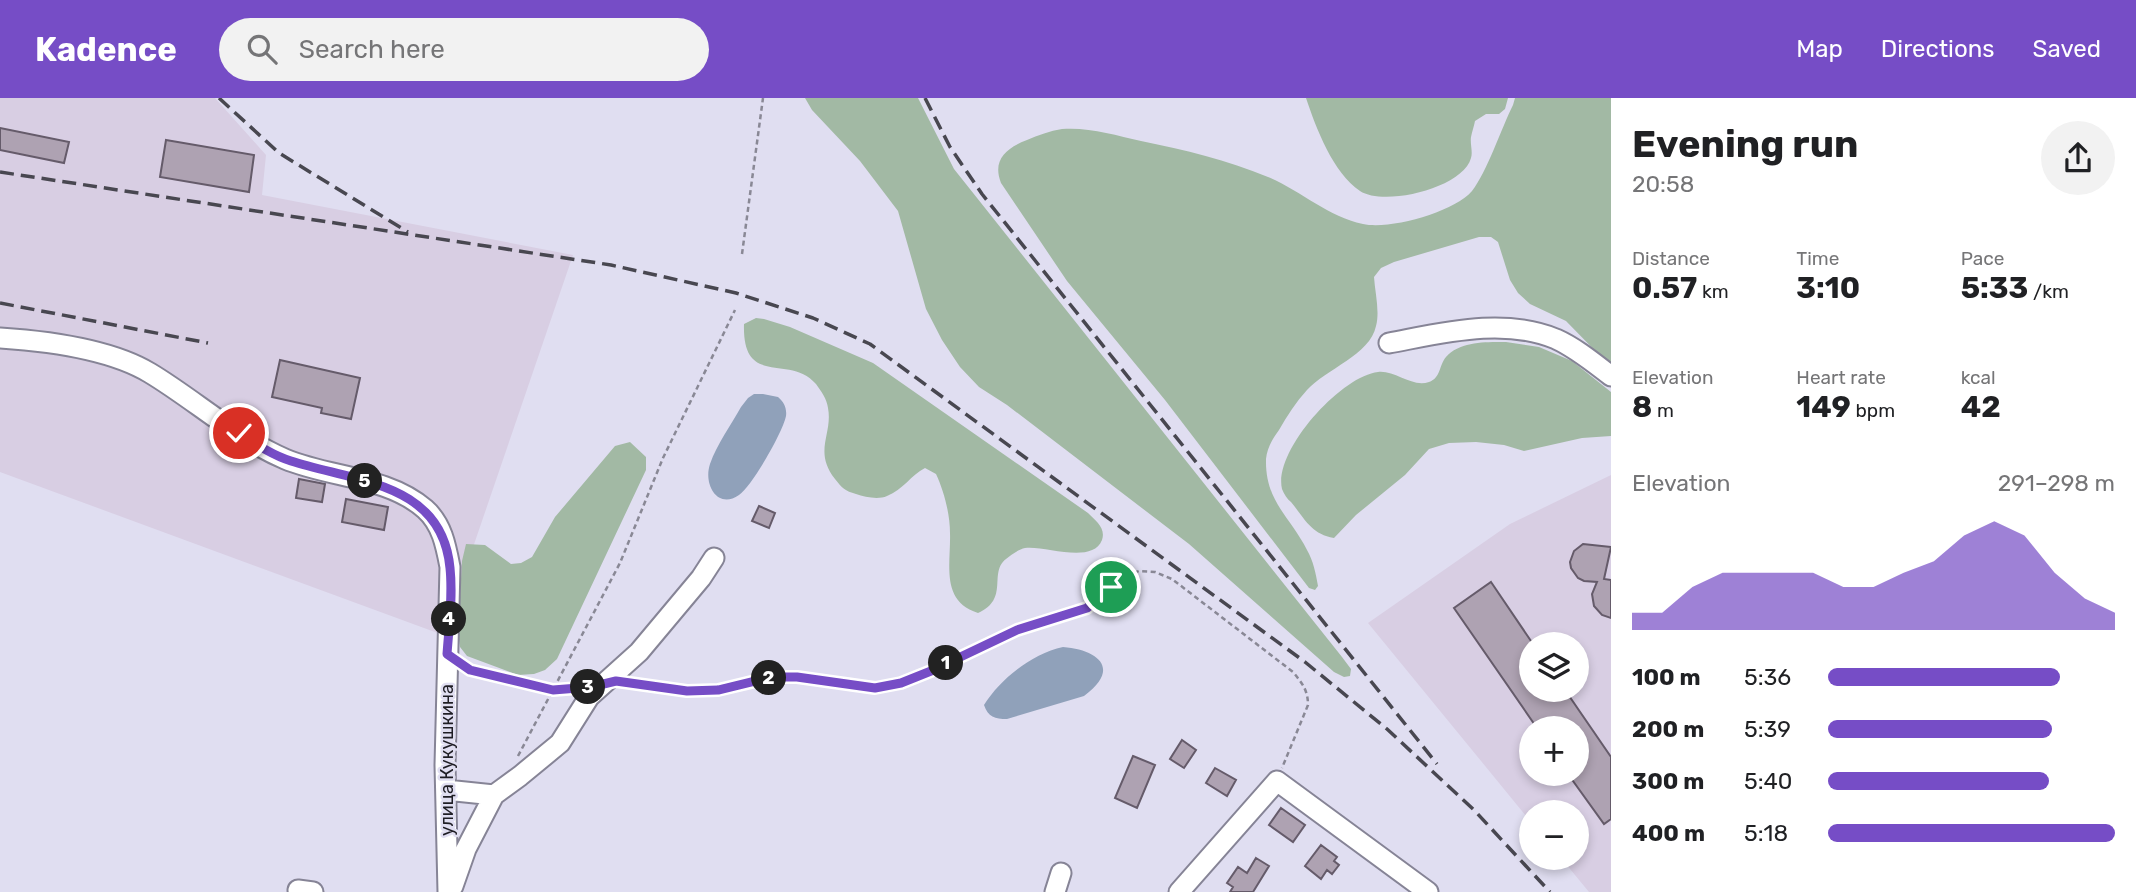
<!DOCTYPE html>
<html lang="en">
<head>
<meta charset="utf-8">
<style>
  body { margin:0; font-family:Rubik,sans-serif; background:#f2f2f2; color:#202124; height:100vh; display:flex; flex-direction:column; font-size:26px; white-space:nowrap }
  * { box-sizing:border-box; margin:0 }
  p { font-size:23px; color:#757577 }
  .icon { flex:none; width:38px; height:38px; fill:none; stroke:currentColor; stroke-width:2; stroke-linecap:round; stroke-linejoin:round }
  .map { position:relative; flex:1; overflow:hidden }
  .side { display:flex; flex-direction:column; background:#fff; width:525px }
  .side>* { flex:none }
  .fabs { position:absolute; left:1519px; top:534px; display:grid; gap:14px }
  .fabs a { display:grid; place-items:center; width:70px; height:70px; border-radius:50%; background:#fff; box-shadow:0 4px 10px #0003; font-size:35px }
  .pin { position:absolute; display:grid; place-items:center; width:60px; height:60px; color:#fff; margin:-30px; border:4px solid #fff; border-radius:50%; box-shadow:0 2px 7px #0007 }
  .km { position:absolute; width:35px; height:35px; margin:-18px; border-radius:50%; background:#222; color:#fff; font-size:19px; line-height:35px; text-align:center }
  .round { display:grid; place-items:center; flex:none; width:74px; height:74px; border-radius:37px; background:#f2f2f2 }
  .headline { display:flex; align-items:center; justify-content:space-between; height:119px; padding:0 21px }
  h1 { font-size:38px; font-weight:700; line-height:52px }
  .metrics { display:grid; grid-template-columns:repeat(3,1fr); gap:10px; height:119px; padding:7px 21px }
  .metrics div { display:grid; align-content:center }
  .metrics b { font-size:30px; font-weight:700 }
  .metrics small { font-size:19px; font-weight:400 }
  .metrics p { font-size:19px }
  .chart { height:196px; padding:14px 21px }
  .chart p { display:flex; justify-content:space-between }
  .chart svg { width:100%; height:126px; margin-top:7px; fill:#764dc6; opacity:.7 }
  ul { padding:0 21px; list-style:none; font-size:23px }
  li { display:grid; grid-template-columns:112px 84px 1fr; align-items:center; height:52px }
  li i { height:18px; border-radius:9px; background:#764dc6 }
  header { display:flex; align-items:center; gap:42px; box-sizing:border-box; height:98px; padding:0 35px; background:#764dc6; color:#fff }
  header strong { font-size:33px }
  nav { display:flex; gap:38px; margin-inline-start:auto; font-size:24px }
  .search { width:490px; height:63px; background:#f2f2f2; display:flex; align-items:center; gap:18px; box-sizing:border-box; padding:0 24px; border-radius:38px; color:#757577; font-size:26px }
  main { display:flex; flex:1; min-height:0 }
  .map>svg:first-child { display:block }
  .industrial { fill:#d8cee3; fill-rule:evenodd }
  .green { fill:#a2b9a4 }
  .water { fill:#90a1ba }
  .building { fill:#aea2b2; stroke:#655b6a; stroke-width:2 }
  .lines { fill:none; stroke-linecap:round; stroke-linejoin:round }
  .minor-casing { stroke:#868496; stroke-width:23 }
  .path { stroke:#898895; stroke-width:2.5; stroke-dasharray:5 3.5; stroke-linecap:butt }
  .minor { stroke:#fff; stroke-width:19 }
  .rail { stroke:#484750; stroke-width:3.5; stroke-dasharray:14 7; stroke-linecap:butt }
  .route-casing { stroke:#fff; stroke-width:14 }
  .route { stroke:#764dc6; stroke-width:9 }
  .labels { text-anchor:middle; stroke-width:5; stroke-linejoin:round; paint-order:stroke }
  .street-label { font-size:18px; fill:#1e1d24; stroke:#e0def1 }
</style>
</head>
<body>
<header>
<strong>Kadence</strong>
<div class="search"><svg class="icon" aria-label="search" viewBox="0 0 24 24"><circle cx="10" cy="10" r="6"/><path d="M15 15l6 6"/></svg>Search here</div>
<nav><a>Map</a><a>Directions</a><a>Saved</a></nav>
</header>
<main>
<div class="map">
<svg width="1611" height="794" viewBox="0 0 1611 794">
  <rect width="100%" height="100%" fill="#e0def1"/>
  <path class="industrial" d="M0,0H215L266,57L262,97L573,157L443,537L0,374Z
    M1611,377V794H1589L1561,760H1577V714H1531V724L1368,525L1510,426ZM1531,546H1577V592H1531ZM1531,630H1577V676H1531Z"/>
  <path class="green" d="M805,0H918L954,71L1342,559L1351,571L1350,578L1344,579L1334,574L1189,446L1007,307L979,289L960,269L942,242L926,211L898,113L860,63L812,12Z
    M1306,0H1508L1505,11L1499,16H1486L1475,23C1474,28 1472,34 1471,39C1470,46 1473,54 1471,60C1463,90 1384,109 1360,93C1333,75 1316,30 1306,0Z
    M1515,0H1611V269L1566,223L1530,206L1518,195L1510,182L1498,144L1491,139H1479L1394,164L1381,170L1374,179C1375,195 1380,213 1376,228C1370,257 1326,271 1307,292C1296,304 1287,318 1279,332C1273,340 1267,350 1266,361C1265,404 1290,418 1307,452C1313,462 1316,476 1318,488L1315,492L1309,490L1165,302L1067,183L1001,85C992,62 1006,50 1027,42C1038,37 1050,33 1062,31C1089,29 1115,37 1141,43C1185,52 1227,62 1268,79C1301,93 1328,119 1363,126C1390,132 1454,114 1472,93C1487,74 1501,31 1513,7Z
    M756,220L764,221L790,229L873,265L1088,415C1096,423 1106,430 1102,442C1092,467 1044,447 1025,450C1019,451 1011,457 1006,461C988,475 1010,501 978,515C940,503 951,466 950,435C950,416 944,393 936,376L925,370C911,377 903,392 887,398C878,402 865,399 856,396C845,393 842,390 835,381C813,353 833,336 828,310C827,301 821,293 816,286C790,255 742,291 744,226Z
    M1506,244L1539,249L1572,263L1611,294V338L1582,340L1524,353L1504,347L1476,344L1449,345L1429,351L1405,377L1356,417L1334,440C1311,436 1305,421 1291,404C1287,401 1284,396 1282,391C1273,353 1341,278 1378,274C1395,272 1412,290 1429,284C1441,280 1439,267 1446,259C1460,243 1487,244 1506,244Z
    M630,344L646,359V372L557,561L545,572L534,576L518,577L467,558L460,549L458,535L462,463L466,446L485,447L511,466L521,465L532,459L555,419L615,348Z"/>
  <path class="water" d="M754,296H763L778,299C784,304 787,310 786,318C783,334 752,388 739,397C718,412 703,387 710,366C717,346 731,327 741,309L748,300Z
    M1063,549C1099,552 1121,571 1084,598L1007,621C995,621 988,619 984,607C1001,580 1032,556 1063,549Z"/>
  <path class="building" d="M0,30L69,44L64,65L0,52Z
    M166,42L254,57L249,94L160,79Z
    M280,262L360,280L351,321L321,315L322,310L272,299Z
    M299,381L325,386L322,404L296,400Z
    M346,401L388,409L384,432L342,424Z
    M759,408L775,415L769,430L752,423Z
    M1583,446L1611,449L1604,481L1611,482V520L1602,517L1594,508L1592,496L1597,484L1584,483L1578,480L1571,470L1570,464L1574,453Z
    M1491,484L1531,543V592H1565L1611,659V721L1604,726L1568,676H1577V630H1537L1454,510Z
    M1182,642L1196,652L1184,670L1170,661Z
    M1133,658L1155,667L1137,710L1115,700Z
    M1215,670L1236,682L1227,698L1206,685Z
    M1281,710L1305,727L1293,744L1269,727Z
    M1321,747L1337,759L1334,763L1339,767L1332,776L1327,772L1321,781L1305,768Z
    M1256,760L1269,768L1253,794H1230L1233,789L1227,785L1238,769L1247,775Z"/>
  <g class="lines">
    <defs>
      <path id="minor" d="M0,240C46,243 110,251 150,275C195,302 236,340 285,361C330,380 387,378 425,411C442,426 446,448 450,469L445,667L448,794
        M1389,245C1443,235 1503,219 1556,241C1576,250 1594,265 1611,278
        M446,692L494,697
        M453,788L466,751L494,697L520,678L560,645L589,599L639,554L701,480L714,460
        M298,792L313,794
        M1055,794L1061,775
        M1179,794L1277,683L1428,794"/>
    </defs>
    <use href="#minor" class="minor-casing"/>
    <path class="path" d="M742,156L763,0
      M463,567C478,577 534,591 553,592C560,593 568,591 575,590
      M629,585L687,593L718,592L772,579H797L875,590L901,585L931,573L1017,532L1087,510L1127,477L1139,473L1155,474L1172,481L1293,574C1302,585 1308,592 1308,607L1282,670
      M518,658L620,465L663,360L735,212"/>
    <use href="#minor" class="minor"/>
    <path class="rail" d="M219,0L279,55L408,134
      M925,0L950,49L982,96L1437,666
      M0,74L611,167L736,195L813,220L870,246L1305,564L1387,631L1474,712L1550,794
      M0,205L208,245"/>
  </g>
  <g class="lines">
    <defs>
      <path id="route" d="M239,335C256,346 272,357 291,363C356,384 442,384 450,470C453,498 449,528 447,556L470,572L553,592L591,589L616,583L687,593L718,592L772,579H797L875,590L901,585L931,573L1017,532L1087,510L1111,489"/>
    </defs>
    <use href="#route" class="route-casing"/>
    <use href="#route" class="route"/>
  </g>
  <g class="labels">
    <g class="street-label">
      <text transform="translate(447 662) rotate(-90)" y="6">улица Кукушкина</text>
    </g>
  </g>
</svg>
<div class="fabs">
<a><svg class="icon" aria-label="layers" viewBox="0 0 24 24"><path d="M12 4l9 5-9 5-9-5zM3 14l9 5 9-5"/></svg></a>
<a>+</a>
<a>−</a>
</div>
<div class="pin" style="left:1111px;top:489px;background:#1e9e55"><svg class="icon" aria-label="arrive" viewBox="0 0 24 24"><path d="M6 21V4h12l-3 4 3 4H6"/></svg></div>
<div class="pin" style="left:239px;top:335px;background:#d93025"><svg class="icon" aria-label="check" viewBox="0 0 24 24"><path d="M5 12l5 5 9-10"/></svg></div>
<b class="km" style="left:946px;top:565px">1</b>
<b class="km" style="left:769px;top:580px">2</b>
<b class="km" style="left:588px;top:589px">3</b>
<b class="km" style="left:449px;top:521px">4</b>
<b class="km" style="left:365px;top:383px">5</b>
</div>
<section class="side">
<div class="headline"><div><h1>Evening run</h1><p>20:58</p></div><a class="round"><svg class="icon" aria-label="share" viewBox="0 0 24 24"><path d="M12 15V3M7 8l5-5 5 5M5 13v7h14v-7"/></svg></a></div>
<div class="metrics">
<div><p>Distance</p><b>0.57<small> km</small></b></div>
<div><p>Time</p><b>3:10</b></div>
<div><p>Pace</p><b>5:33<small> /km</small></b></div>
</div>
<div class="metrics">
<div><p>Elevation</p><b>8<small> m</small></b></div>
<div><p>Heart rate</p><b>149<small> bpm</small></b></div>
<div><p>kcal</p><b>42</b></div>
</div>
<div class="chart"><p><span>Elevation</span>291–298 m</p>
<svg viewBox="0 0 160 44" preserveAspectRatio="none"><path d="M0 44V38L10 38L20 29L30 24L40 24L50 24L60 24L70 29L80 29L90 24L100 20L110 11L120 6L130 11L140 24L150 33L160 38V44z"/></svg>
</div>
<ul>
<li><b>100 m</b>5:36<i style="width:81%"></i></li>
<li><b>200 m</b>5:39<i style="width:78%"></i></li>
<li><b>300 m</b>5:40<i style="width:77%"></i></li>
<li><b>400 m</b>5:18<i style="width:100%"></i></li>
</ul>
</section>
</main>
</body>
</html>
